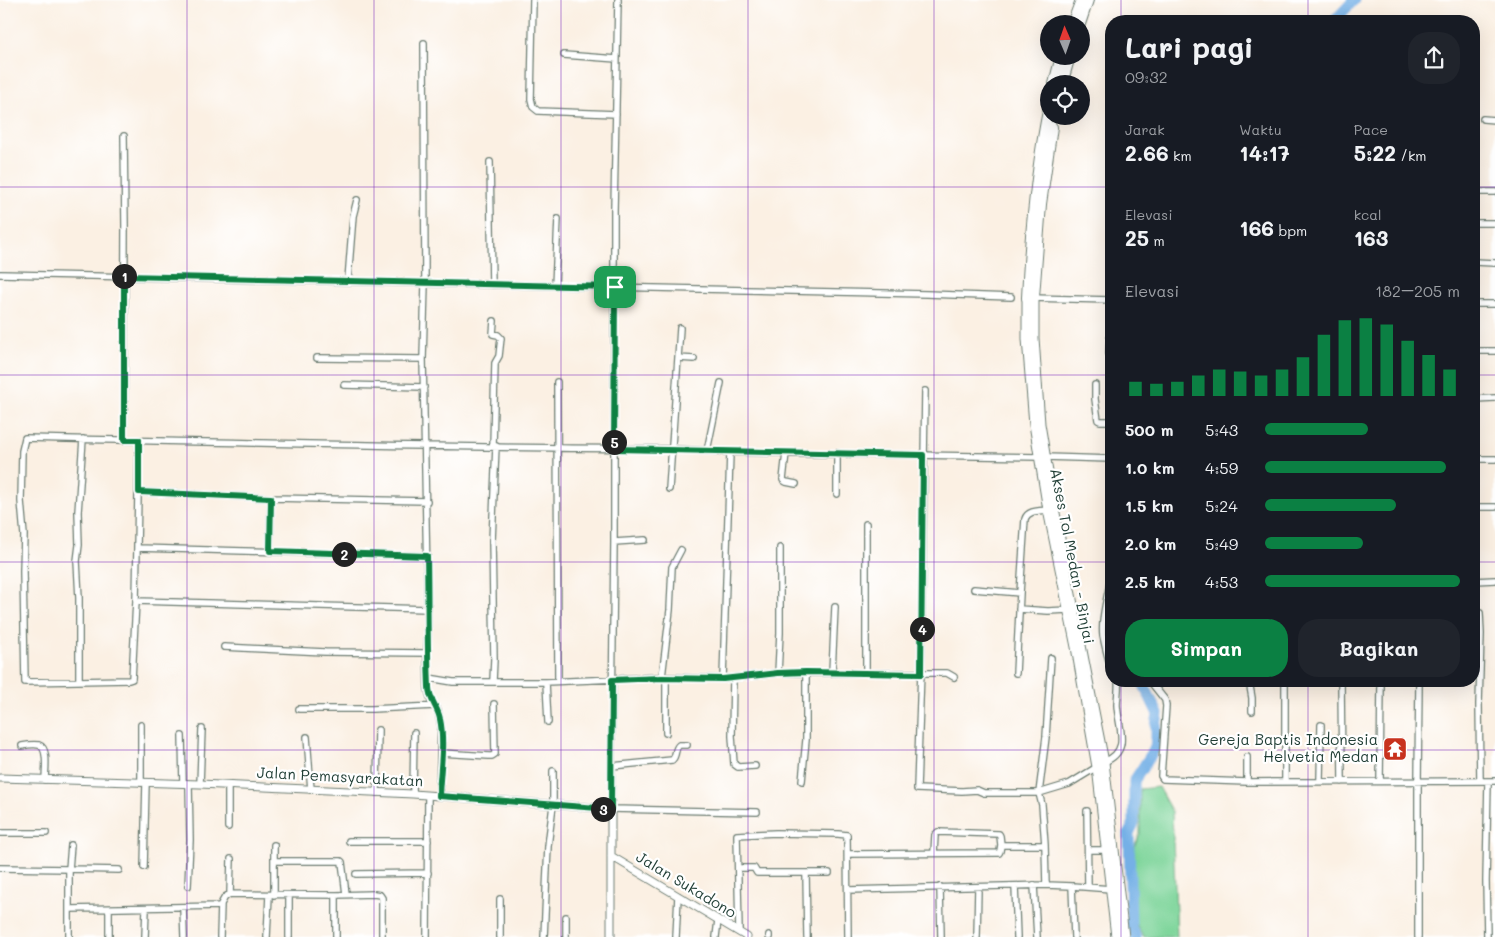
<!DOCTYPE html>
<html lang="id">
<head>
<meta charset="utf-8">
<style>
  body { margin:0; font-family:Mali,sans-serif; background:#20242c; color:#f1f3f6; height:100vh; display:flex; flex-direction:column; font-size:19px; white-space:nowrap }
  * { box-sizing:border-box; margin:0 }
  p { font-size:16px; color:#9ea1a6 }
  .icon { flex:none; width:28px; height:28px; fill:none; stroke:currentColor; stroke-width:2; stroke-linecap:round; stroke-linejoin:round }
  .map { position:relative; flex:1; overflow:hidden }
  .details { position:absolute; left:1105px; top:15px; width:375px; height:672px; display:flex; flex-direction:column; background:#171b24; border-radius:20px; box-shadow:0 5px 20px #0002 }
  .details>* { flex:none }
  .needle { width:32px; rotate:358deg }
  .tools { position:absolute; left:1040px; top:15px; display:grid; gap:10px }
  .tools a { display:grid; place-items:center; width:50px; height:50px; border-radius:50%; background:#171b24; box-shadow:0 5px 20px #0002; font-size:25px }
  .pin { position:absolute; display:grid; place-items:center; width:42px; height:42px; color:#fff; margin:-21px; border-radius:10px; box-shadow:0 2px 8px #0006 }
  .km { position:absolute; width:25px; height:25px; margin:-12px; border-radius:50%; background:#222; color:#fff; font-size:14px; line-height:25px; text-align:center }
  .round { display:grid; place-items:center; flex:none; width:52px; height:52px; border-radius:20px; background:#20242c }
  .summary { display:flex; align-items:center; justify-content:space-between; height:85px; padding:0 20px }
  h1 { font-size:28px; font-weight:700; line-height:38px }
  .stats { display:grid; grid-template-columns:repeat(3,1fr); gap:8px; height:85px; padding:5px 20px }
  .stats div { display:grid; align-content:center }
  .stats b { font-size:21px; font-weight:700 }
  .stats small { font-size:14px; font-weight:400 }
  .stats p { font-size:14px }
  .chart { height:140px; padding:10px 20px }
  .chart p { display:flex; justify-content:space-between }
  .chart svg { width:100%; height:90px; margin-top:5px; stroke:#0b8043; stroke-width:6 }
  .button { display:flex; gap:10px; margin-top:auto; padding:10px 20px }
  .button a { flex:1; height:58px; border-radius:20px; background:#0b8043; color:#fff; font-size:20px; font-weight:700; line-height:58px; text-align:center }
  .button a+a { background:#20242c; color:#f1f3f6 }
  ul { padding:0 20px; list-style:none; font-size:16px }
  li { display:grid; grid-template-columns:80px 60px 1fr; align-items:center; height:38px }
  li i { height:12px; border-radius:6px; background:#0b8043 }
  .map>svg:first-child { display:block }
  .green { fill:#7bd499; stroke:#4d8866 }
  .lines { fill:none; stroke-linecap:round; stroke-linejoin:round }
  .river { stroke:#74b0e6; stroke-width:11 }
  .minor-casing { stroke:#6c7c71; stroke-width:8 }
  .tertiary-casing { stroke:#6c7c71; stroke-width:9 }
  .primary-casing { stroke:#6c7c71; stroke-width:11 }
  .motorway-casing { stroke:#6c7c71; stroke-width:12 }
  .minor { stroke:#fff; stroke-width:5.5 }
  .tertiary { stroke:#fff; stroke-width:7 }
  .primary { stroke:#fff; stroke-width:9 }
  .motorway { stroke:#fff; stroke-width:10 }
  .route-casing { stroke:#fff; stroke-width:10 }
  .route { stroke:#0b8043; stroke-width:6 }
  .grid { fill:none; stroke:#7b2cbf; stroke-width:1; stroke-opacity:0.55 }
  .labels { text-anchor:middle; stroke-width:4.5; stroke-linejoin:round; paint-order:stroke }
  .street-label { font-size:15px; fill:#1f3d34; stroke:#fff }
  .poi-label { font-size:15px; fill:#1f3d34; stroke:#fff; text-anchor:end }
</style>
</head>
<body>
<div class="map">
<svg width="1495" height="937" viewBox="0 0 1495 937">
  <rect width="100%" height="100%" fill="#fff"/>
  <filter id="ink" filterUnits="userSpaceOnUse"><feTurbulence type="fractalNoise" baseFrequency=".02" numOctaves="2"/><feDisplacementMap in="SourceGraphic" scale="10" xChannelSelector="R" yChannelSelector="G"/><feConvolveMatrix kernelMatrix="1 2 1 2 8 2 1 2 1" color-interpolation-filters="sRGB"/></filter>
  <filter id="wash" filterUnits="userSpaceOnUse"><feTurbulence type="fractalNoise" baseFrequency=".0096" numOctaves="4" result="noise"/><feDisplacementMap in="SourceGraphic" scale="20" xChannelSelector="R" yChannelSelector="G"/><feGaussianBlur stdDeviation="1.12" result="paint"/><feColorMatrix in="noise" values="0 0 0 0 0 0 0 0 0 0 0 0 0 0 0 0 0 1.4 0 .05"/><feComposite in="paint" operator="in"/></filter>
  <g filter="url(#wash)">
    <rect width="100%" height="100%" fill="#fbf0e3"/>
    <path class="green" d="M1158,787L1172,812L1177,937H1144L1135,923L1134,847L1140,834V789Z"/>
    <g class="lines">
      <path class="river" d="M1334,21L1354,0
        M1136,937L1131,927L1129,833L1134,823V781L1154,750L1156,742V726L1158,714L1142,681"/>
    </g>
  </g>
  <g filter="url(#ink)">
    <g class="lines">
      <defs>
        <path id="minor" d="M533,0L531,99L533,107L538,111L616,114
          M618,0L614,210V542L611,809L757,812
          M424,43L425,283L423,359L428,634L427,653L428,689L431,701L438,711L441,726L439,796
          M564,55L617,59
          M1483,119L1495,120
          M124,136L125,226L124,440
          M490,162L492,285
          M1474,192H1495
          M1474,223H1495
          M1474,262L1495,263
          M0,274L927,294L1011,297
          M348,280L353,216L357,200
          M555,286L558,219
          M1031,298L1111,300
          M1474,304H1495
          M1474,351H1495
          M1109,353L1111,327
          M317,358L423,359
          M678,358L680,328
          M557,382L558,681
          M344,385L424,387
          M1095,385V399L1098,420L1100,421H1111
          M925,391L921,671L917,789L962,791L977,790L984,793H1039L1069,784L1097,767
          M1474,399L1495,398
          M139,440L136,601L132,679L129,680L25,682L23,571L24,535L21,501L22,451L25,438C241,443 457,448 672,449L730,452L1039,457
          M493,446L495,363L499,356L501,338L498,335L493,334L494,321
          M707,451L721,383
          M786,453L783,480L786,482L796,484
          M837,453V494
          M1045,457L1111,459
          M1474,459H1495
          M669,489L678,358L694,359
          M139,492L271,498L427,501
          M1474,507H1495
          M866,524V673
          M614,542L645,540
          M137,548L427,556
          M270,551L271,498
          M1111,577C1108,596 1101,617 1103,636C1105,646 1108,658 1111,667
          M1474,581L1495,580
          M974,589L1020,593
          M136,601L428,609
          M1019,609L1048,611L1068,610
          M224,647L325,652L427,653
          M832,672L835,607
          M778,673L780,633V548
          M1016,673L1020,593L1025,519C1028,510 1039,511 1048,510
          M662,677L670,610L672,567L681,550
          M429,678L453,682H546L662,677L723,679L778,673H947L954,677
          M666,678V733
          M733,678L732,736L734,764L738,767L755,766
          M723,679L730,452
          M79,681V598L77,561L79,545L78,512L83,439
          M493,681L494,659L492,541L496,446
          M1150,681L1165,700L1166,706L1161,776L1163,779L1247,782L1495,781
          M1249,681L1252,698V711
          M1285,681V782
          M1341,681L1342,782
          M546,682L548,722
          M299,709H372L435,706
          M141,725V783
          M182,736L183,784
          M307,737L311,790
          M22,746C27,745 33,744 39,745C49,748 45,771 45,780
          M441,753L489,756H492L495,754L494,704
          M1104,762C1132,751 1118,727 1117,705C1117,697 1119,689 1118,681
          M612,766L672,760C677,756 674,749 679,745H687
          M802,781L806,740V673
          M1320,781L1321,725
          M1380,781L1381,681
          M1480,781L1479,704L1481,634L1480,613
          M1247,782V757
          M200,784L202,729
          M377,793L378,730
          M413,794L414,733
          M1087,811L1088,887
          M228,827V786
          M0,833H46
          M349,841H428
          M71,845L69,869L119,870
          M1088,850H1109
          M934,853L935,835L938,832L999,834L1000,836L1001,845
          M848,854L999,853L1000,851L1001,845H1045
          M274,861H341L342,862L346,894
          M144,867L146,783
          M0,868L69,869V937
          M738,868H754L757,873H829
          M806,873L807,937
          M356,874L428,873
          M1034,885L1037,937
          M1046,885L1045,845L1042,805L1039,793L1046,737L1051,658
          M188,886L190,840L189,784
          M1015,886L1017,937
          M1072,886L1111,889
          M940,887L941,937
          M848,890L1046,885L1072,886L1074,937
          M230,894L231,859
          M274,895V845
          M183,908L184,937
          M70,909L221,906
          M109,909V937
          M566,917V937
          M739,932L737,835L776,833L838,834L847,835V837L848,937
          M769,935V937
          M145,937L146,909
          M220,937L221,904L225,897L230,894L336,895L374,894L380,895L382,898V937
          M267,937L269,895
          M289,937V895
          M336,937V895
          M427,937L428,795
          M500,937V899
          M544,937L548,846L553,805V771
          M676,937L678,896
          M716,937L718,920
          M977,937L978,887
          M1418,937V781L1419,681
          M1487,937L1486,881L1488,782"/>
        <path id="tertiary" d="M0,778L200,784L413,794L611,809V937
          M611,856L747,937"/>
        <path id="primary" d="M1027,298V339L1034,424L1048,510L1076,647L1097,767L1116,937
          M1034,298V338L1040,424L1054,508L1104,762L1124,937"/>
        <path id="motorway" d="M1072,24L1081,0
          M1080,24L1088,0
          M1054,84L1061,56
          M1062,84L1070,56
          M1034,297L1041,204L1052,127
          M1027,298C1030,233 1036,169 1049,106"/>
      </defs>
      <use href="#minor" class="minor-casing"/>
      <use href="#tertiary" class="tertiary-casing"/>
      <use href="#primary" class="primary-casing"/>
      <use href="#motorway" class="motorway-casing"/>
      <use href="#minor" class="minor"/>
      <use href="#tertiary" class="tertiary"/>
      <use href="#primary" class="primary"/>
      <use href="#motorway" class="motorway"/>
    </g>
  </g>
  <g class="lines" filter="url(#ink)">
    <defs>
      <path id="route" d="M124,276L615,287L614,449L923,455L921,674L806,672L778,673L723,679L662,678L612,680L611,809L439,796C440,771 445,743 440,719C438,707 429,700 429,687C427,643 428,599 427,556L270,551L271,498L139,492V440H124Z"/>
    </defs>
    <use href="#route" class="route-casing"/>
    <use href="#route" class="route"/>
  </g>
  <path class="grid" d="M187,0V937M374,0V937M561,0V937M748,0V937M934,0V937M1121,0V21M1308,0V21M0,187H1111M1474,187H1495M0,375H1111M1474,375H1495M0,562H1111M1474,562H1495M1121,681V937M1308,681V937M0,750H1495"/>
  <defs>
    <symbol id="temple-square" viewBox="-11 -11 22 22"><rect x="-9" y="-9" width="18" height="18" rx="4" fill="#c8321e" stroke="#fff"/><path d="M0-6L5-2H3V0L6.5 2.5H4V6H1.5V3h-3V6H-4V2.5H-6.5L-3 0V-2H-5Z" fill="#fff"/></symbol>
  </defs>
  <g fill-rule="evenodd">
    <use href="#temple-square" x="1381" y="735" width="28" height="28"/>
  </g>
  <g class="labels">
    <g class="street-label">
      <text transform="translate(1072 556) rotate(79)" y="5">Akses Tol Medan - Binjai</text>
      <text transform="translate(340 777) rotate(3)" y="5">Jalan Pemasyarakatan</text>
      <text transform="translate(686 885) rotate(31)" y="5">Jalan Sukadono</text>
    </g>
    <g class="poi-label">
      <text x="1378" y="745">Gereja Baptis Indonesia<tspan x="1378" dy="17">Helvetia Medan</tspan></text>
    </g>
  </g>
</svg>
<div class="tools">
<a><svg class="needle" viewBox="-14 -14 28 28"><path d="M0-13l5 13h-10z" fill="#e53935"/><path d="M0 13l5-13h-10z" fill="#9ea1a6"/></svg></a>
<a><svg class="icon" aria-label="locate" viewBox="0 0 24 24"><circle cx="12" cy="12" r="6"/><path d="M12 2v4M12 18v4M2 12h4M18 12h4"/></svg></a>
</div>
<div class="pin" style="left:615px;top:287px;background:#1e9e55"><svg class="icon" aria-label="arrive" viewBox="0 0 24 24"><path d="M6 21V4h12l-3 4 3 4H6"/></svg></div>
<b class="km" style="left:124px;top:276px">1</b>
<b class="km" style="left:344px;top:554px">2</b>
<b class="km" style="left:603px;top:809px">3</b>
<b class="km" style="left:922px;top:629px">4</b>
<b class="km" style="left:614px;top:442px">5</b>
<section class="details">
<div class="summary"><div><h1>Lari pagi</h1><p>09:32</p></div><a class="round"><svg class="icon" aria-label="share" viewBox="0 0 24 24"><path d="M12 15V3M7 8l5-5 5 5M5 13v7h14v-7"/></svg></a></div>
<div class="stats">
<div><p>Jarak</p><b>2.66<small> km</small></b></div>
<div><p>Waktu</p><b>14:17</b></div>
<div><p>Pace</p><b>5:22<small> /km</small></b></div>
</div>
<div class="stats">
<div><p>Elevasi</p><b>25<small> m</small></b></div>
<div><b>166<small> bpm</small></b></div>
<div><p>kcal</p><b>163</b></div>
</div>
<div class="chart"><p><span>Elevasi</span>182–205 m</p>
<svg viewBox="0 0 160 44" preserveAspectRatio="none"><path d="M5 44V37M15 44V38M25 44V37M35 44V34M45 44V31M55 44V32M65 44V34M75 44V31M85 44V25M95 44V14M105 44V7M115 44V6M125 44V9M135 44V17M145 44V24M155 44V31"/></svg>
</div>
<ul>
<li><b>500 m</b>5:43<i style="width:53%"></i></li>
<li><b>1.0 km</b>4:59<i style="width:93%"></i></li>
<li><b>1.5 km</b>5:24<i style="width:67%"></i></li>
<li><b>2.0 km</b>5:49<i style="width:50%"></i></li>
<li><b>2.5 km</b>4:53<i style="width:100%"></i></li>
</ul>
<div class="button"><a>Simpan</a><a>Bagikan</a></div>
</section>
</div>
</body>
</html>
